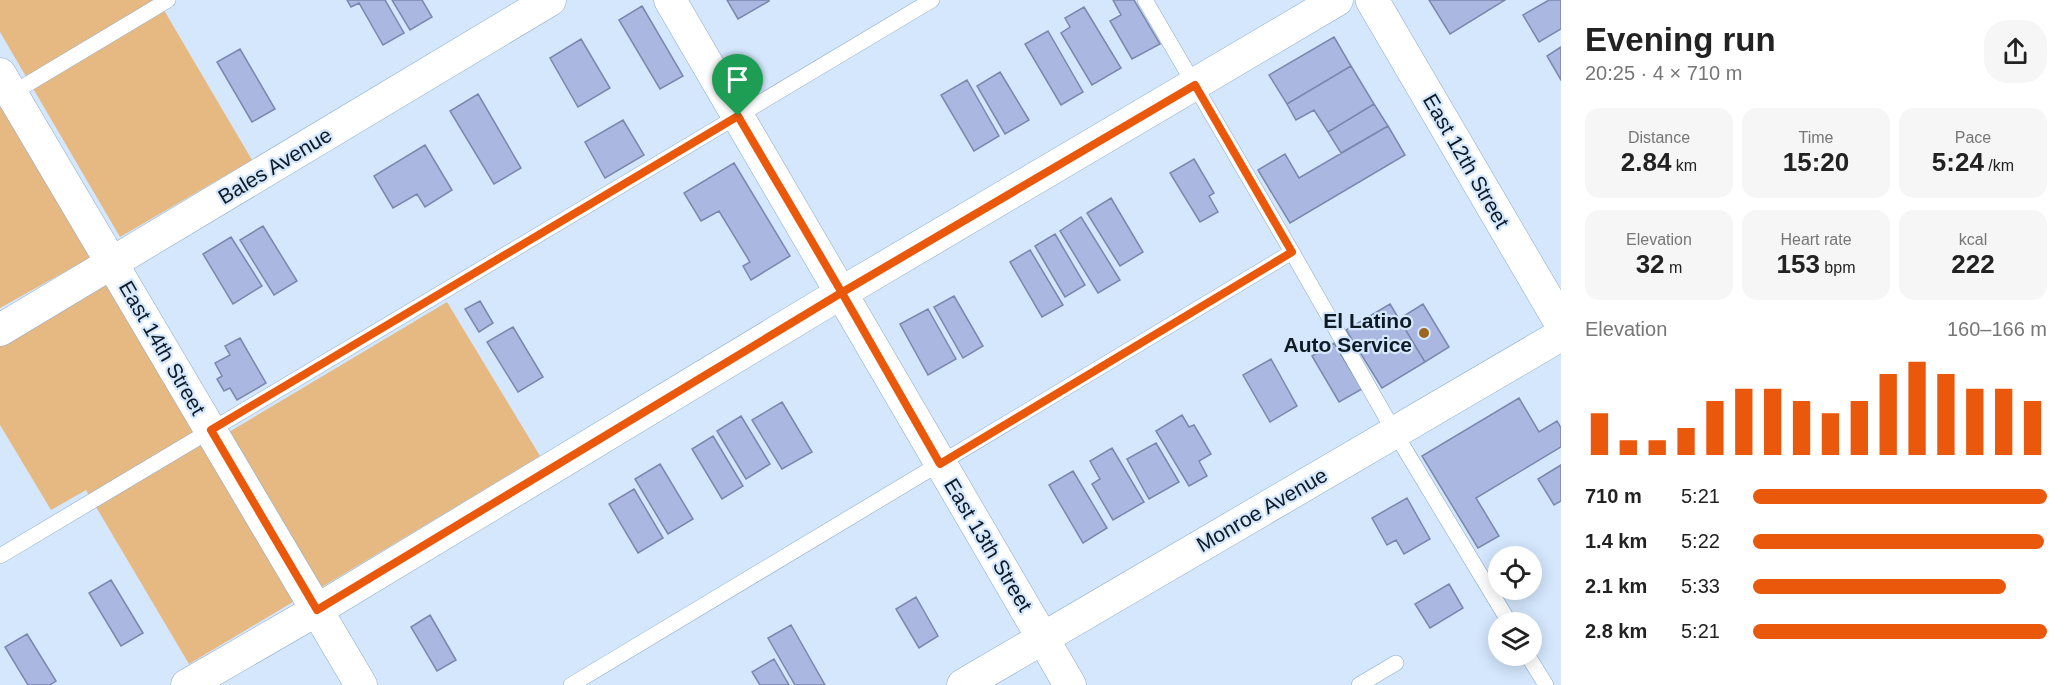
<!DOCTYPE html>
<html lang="en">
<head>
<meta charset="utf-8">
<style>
  body { margin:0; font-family:Helvetica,sans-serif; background:#f6f6f6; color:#222; height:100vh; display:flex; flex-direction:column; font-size:22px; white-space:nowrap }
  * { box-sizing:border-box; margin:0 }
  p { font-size:20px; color:#767676 }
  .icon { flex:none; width:33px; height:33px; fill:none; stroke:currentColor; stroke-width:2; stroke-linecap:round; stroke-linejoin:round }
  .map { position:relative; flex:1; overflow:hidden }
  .details { display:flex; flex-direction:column; background:#fff; width:510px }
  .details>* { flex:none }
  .controls { position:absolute; left:1488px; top:546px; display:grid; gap:12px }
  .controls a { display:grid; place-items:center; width:54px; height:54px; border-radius:50%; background:#fff; box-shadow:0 3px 15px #0003; font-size:30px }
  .pin { position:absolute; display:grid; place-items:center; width:51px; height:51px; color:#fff; margin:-62px -26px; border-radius:50% 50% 50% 0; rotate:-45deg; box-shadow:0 0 6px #0007 }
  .pin .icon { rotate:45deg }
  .round { display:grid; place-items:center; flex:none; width:63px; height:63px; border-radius:24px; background:#f6f6f6 }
  .summary { display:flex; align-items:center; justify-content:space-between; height:102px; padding:0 24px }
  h1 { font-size:33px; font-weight:700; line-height:45px }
  .metrics { display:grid; grid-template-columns:repeat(3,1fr); gap:9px; height:102px; padding:6px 24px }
  .metrics div { display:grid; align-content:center; border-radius:15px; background:#f6f6f6; text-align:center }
  .metrics b { font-size:26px; font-weight:700 }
  .metrics small { font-size:16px; font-weight:400 }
  .metrics p { font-size:16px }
  .chart { height:168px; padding:12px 24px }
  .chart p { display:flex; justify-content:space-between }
  .chart svg { width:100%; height:108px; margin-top:6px; stroke:#ea580c; stroke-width:6 }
  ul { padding:0 24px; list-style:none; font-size:20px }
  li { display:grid; grid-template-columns:96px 72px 1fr; align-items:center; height:45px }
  li i { height:15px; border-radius:8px; background:#ea580c }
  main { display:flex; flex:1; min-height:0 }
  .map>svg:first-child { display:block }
  .green { fill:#e6b983 }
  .building { fill:#aab7e0; stroke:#7b87ad; stroke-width:1.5 }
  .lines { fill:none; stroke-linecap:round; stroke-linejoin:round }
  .service-casing { stroke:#8aa9ca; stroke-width:16 }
  .minor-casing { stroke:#8aa9ca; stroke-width:33 }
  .tertiary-casing { stroke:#8aa9ca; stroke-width:34 }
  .service { stroke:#fff; stroke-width:15 }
  .minor { stroke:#fff; stroke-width:32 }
  .tertiary { stroke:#fff; stroke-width:33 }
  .route-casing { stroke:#fff; stroke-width:12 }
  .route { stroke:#ea580c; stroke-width:8 }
  .poi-dot { fill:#9a671d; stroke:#d4e7fd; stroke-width:2 }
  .labels { text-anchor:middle; stroke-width:4.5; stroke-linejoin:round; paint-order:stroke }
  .street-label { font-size:21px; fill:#0e1a26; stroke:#d4e7fd }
  .poi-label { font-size:21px; font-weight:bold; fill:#0e1a26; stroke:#d4e7fd; text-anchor:end }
</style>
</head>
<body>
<main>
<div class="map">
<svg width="1561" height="685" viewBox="0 0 1561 685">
  <rect width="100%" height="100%" fill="#d4e7fd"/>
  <path class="green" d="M0,0H158L252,160L120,237L0,32Z
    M0,103L93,256L0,308Z
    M109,279L298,599L189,664L86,490L51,510L0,425V343Z
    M447,302L540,456L322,587L229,432Z"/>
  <path class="building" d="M347,0H385L404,33L383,45L359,3L351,7Z
    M392,0H422L432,17L410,30Z
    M727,0H769V1L738,19Z
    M1113,0H1134L1160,44L1132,59L1110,21L1121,15Z
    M1429,0H1505L1450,34Z
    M1549,0H1561V29L1539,42L1523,15Z
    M642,6L683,76L660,89L619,20Z
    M1084,7L1121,68L1092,85L1061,33L1070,27L1065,18Z
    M1048,31L1083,92L1061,105L1025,44Z
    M1334,37L1351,66L1287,104L1269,75Z
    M581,39L610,88L578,107L550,58Z
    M1561,47V80L1547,56Z
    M240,49L275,109L252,122L217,62Z
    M1351,66L1374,104L1328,132L1314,110L1296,120L1287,104Z
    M1000,72L1029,120L1005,134L977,86Z
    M967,80L999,136L974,151L941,95Z
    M478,94L521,168L494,184L450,111Z
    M1374,104L1388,126L1341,153L1328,132Z
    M623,120L644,155L605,178L585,142Z
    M1388,126L1405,155L1290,223L1258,170L1285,154L1299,178Z
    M425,145L452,190L425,207L417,194L393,208L374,176Z
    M1194,159L1214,193L1209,196L1218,212L1200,222L1170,173Z
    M734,163L790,256L751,280L743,266L750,262L719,211L701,221L684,193Z
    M1111,198L1143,252L1120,266L1087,213Z
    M1081,217L1120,280L1098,293L1060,231Z
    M263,226L297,281L274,295L240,240Z
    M1055,234L1085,285L1065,297L1035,246Z
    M231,237L262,286L233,304L203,254Z
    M1030,250L1063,305L1042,317L1010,262Z
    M954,296L983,346L963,358L934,307Z
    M480,301L493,323L479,332L465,309Z
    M1390,304L1425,362L1382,388L1346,330Z
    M1423,304L1449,347L1425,362L1399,319Z
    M928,309L956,359L928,375L900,324Z
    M513,327L543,377L518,392L487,342Z
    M240,338L266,383L237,400L230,388L224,391L217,379L222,376L215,363L230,355L225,346Z
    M1334,343L1362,389L1339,402L1312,356Z
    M1271,359L1297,406L1270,422L1243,375Z
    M1519,398L1539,432L1557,421L1561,428V447L1476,498L1499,536L1478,548L1422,456Z
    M782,402L812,452L782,469L752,420Z
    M1182,415L1189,427L1194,425L1211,454L1199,461L1207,476L1189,486L1156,431Z
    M741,416L770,464L746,479L717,431Z
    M713,436L743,486L722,499L692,449Z
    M1156,443L1179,482L1149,499L1127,459Z
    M1112,448L1144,502L1113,520L1092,484L1100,479L1090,461Z
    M660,464L693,519L668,534L635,479Z
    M1561,465V501L1554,505L1538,479Z
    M1073,471L1107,528L1083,543L1049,485Z
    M634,489L663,538L638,553L609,504Z
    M1407,498L1430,539L1404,554L1396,540L1387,545L1372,518Z
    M111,580L143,633L121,646L89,593Z
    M1449,584L1463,608L1430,628L1415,604Z
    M916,597L938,636L919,648L896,609Z
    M430,615L456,660L437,671L411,627Z
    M791,625L825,685H795L768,638Z
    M27,634L56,681L50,685H28L5,647Z
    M774,659L789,685H760L752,672Z"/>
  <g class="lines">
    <defs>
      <path id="service" d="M1145,0L1292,252
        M11,94L168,0
        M0,556L932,0
        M1528,656L1546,685
        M571,685L1292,252L1395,433L1509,622
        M1359,685L1396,663"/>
      <path id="minor" d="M670,0L1070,685
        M0,74L361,685
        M0,330L550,0
        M187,685L317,610L841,293L1337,0
        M963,685L1561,335"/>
      <path id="tertiary" d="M1372,0L1561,323"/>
    </defs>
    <use href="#service" class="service-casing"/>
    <use href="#minor" class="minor-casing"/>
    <use href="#tertiary" class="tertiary-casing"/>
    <use href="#service" class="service"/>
    <use href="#minor" class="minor"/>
    <use href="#tertiary" class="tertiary"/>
  </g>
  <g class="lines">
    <defs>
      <path id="route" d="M738,116L211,430L317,610L841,293L1195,85L1292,252L940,464L853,312C815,246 776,181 738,116"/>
    </defs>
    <use href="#route" class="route-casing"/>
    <use href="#route" class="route"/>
  </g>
  <circle class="poi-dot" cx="1424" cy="333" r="6"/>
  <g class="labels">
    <g class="street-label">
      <text transform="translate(1466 161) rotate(60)" y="7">East 12th Street</text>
      <text transform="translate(275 166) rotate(-31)" y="7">Bales Avenue</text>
      <text transform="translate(162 348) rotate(60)" y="7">East 14th Street</text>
      <text transform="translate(1262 510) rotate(-30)" y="7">Monroe Avenue</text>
      <text transform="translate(988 545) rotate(59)" y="7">East 13th Street</text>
    </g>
    <g class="poi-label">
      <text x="1412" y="328">El Latino<tspan x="1412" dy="24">Auto Service</tspan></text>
    </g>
  </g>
</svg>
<div class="controls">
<a><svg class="icon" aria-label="locate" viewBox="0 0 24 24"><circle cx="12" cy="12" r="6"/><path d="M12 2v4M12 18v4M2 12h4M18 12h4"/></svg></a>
<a><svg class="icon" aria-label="layers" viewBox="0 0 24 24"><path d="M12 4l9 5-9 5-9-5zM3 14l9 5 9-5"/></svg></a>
</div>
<div class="pin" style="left:738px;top:116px;background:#1e9e55"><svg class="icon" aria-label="arrive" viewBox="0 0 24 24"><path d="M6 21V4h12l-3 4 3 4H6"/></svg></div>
</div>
<section class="details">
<div class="summary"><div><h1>Evening run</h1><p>20:25 · 4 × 710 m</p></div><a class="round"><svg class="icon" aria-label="share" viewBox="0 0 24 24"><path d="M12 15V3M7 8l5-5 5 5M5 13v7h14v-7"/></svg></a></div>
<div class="metrics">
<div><p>Distance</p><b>2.84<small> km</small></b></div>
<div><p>Time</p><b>15:20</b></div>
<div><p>Pace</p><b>5:24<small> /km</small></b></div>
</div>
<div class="metrics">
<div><p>Elevation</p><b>32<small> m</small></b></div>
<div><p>Heart rate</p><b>153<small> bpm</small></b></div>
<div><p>kcal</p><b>222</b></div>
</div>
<div class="chart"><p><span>Elevation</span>160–166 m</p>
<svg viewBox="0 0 160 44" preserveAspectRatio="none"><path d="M5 44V27M15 44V38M25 44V38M35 44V33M45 44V22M55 44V17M65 44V17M75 44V22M85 44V27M95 44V22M105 44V11M115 44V6M125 44V11M135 44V17M145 44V17M155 44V22"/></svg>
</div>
<ul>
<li><b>710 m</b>5:21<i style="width:100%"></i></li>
<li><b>1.4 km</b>5:22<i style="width:99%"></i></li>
<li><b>2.1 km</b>5:33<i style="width:86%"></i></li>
<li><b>2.8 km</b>5:21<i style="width:100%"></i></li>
</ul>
</section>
</main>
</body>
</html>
